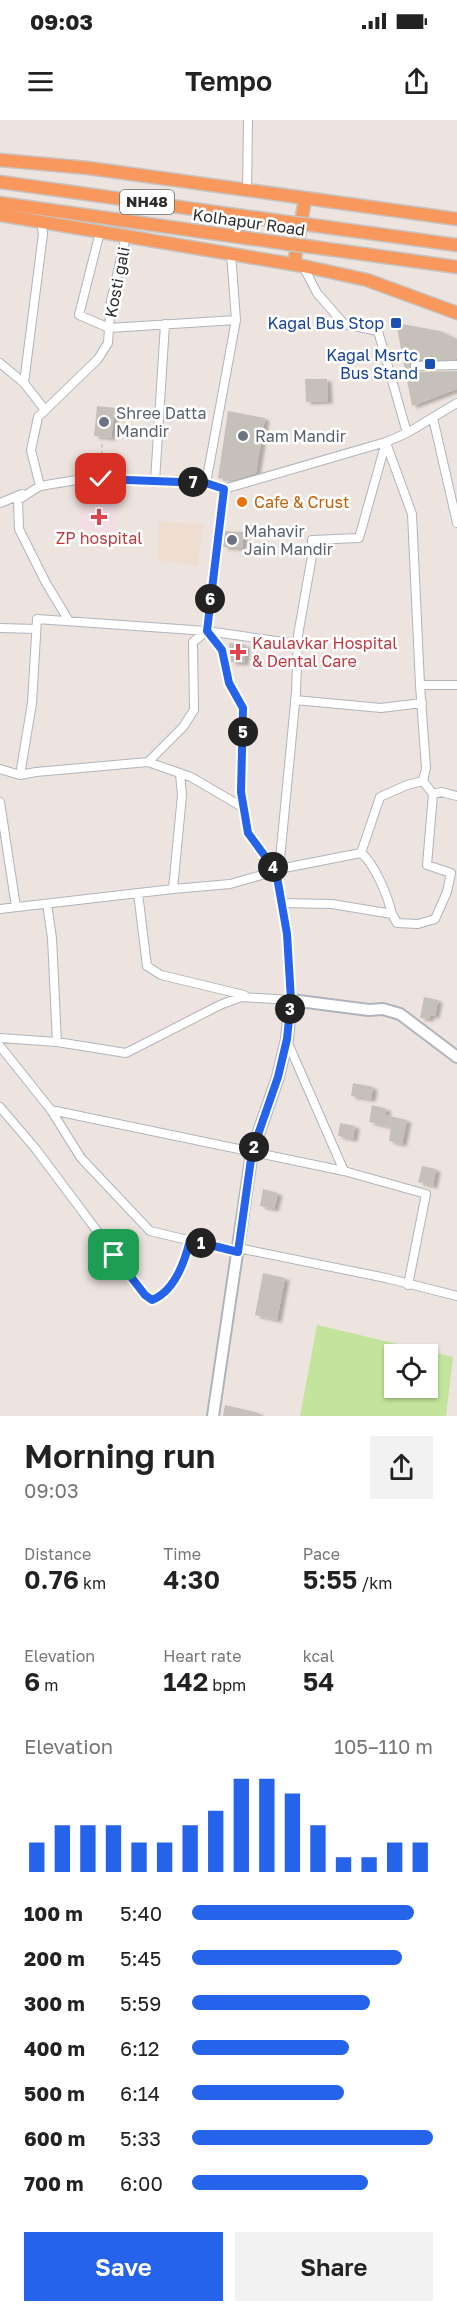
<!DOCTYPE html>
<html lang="en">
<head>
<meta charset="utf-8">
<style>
  body { margin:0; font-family:"Golos Text",sans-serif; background:#f2f2f2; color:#222; height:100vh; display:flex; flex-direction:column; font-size:22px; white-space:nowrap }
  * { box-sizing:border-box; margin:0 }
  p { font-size:20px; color:#767676 }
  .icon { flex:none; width:33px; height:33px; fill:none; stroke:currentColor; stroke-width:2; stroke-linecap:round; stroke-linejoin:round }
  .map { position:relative; height:1296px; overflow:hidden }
  .sheet { display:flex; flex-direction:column; background:#fff; flex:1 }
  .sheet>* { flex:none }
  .controls { position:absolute; left:384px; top:1224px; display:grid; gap:12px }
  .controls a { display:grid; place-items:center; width:54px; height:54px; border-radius:0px; background:#fff; box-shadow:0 2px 4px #0004; font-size:30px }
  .pin { position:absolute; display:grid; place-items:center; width:51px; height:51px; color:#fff; margin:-26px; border-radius:12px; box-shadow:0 3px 9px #0006 }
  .km { position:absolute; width:30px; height:30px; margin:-15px; border-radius:50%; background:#222; color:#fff; font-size:16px; line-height:30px; text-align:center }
  .round { display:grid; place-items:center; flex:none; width:63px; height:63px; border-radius:0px; background:#f2f2f2 }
  .summary { display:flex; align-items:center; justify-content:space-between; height:102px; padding:0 24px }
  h1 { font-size:33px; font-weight:600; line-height:45px }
  .metrics { display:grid; grid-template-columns:repeat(3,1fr); gap:9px; height:102px; padding:6px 24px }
  .metrics div { display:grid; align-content:center }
  .metrics b { font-size:26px; font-weight:600 }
  .metrics small { font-size:16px; font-weight:400 }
  .metrics p { font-size:16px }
  .chart { height:168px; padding:12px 24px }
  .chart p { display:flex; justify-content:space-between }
  .chart svg { width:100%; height:108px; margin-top:6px; stroke:#2563eb; stroke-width:6 }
  .button { display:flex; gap:12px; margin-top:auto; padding:12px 24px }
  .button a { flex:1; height:69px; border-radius:0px; background:#2563eb; color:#fff; font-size:24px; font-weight:600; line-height:69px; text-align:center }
  .button a+a { background:#f2f2f2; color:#222 }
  ul { padding:0 24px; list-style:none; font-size:20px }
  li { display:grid; grid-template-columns:96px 72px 1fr; align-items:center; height:45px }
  li i { height:15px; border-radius:8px; background:#2563eb }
  .status { display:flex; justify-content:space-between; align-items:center; height:42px; padding:0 30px; background:#fff; direction:ltr }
  .status svg { height:16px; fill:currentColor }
  header { display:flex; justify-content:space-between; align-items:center; height:78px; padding:0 24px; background:#fff; font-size:27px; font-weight:600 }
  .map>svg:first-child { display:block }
  .education { fill:#efdecf }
  .medical { fill:#f4dde3 }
  .green { fill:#c3e49c; fill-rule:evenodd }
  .building { fill:#c6c0ba; filter:url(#shadow) }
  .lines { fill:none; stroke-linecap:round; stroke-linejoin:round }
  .minor-casing { stroke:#afb4bc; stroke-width:10 }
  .secondary-casing { stroke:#afb4bc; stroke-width:14 }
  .trunk-casing { stroke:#c4c4c4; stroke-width:15 }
  .path { stroke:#c4c4c4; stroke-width:1.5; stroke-dasharray:4.5 3; stroke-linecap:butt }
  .minor { stroke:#fff; stroke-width:8 }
  .secondary { stroke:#fff; stroke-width:10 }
  .trunk { stroke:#f8985c; stroke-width:12 }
  .trunk-bridge-casing { stroke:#c4c4c4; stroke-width:15; stroke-linecap:butt }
  .trunk-bridge { stroke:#f8985c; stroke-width:12 }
  .route-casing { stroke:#fff; stroke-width:12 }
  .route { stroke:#2563eb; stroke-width:8 }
  .transit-dot { fill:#1a4fb4; stroke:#fff; stroke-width:2 }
  .worship-dot { fill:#6b7280; stroke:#fff; stroke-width:2 }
  .food-dot { fill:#e8710a; stroke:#fff; stroke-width:2 }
  .health-dot { fill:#e0444e; stroke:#fff; stroke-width:2 }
  .labels { text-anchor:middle; stroke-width:5; stroke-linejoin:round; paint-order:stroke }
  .shield { fill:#fff; stroke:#6b6b6b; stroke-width:1.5 }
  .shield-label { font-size:15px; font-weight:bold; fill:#2c2c2c }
  .street-label { font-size:16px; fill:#2c2c2c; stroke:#fff }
  .transit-label { font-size:16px; fill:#164399; stroke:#fff; text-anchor:end }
  .worship-label { font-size:16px; fill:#5b616d; stroke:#fff; text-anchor:start }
  .food-label { font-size:16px; fill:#c56008; stroke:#fff; text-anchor:start }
  .health-label { font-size:16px; fill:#be3a42; stroke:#fff }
</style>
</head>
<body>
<div class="status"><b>09:03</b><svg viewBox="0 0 49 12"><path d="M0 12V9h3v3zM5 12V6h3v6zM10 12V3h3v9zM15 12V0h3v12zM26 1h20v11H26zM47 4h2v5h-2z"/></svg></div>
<header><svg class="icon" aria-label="menu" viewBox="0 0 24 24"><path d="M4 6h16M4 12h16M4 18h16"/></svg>Tempo<svg class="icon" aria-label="share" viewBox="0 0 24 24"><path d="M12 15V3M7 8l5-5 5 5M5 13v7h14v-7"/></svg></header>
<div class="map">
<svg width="457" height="1296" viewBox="0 0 457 1296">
  <defs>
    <filter id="shadow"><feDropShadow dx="4.5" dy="2.5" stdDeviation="1.5" flood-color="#0004"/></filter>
  </defs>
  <rect width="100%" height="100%" fill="#eee4df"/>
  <path class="education" d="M117,288L133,290L131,319L114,317Z
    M159,401L203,405L198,446L158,440Z"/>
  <path class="medical" d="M82,379L119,383L116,414L79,410Z"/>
  <path class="green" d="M317,1205L453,1237L446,1296H300ZM394,1234H428V1268H394Z"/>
  <path class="building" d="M396,203L440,211L457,219V239L415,240L409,246L410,250L415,252L457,251V269L412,286Z
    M305,259H327L328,281L306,282Z
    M97,286L115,288L111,318L94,316Z
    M228,291L265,298L256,353L234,360L218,358Z
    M225,411L244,412L242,428L223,427Z
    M229,523L246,525L244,543L231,542Z
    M424,877L438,880L435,896L430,895L429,899L420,898Z
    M353,963L373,967L371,979L351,976Z
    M372,985L387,989L385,995L407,1000L402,1024L389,1021L391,1007L369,1002Z
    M340,1003L355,1006L353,1019L338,1016Z
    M422,1046L436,1049L433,1066L418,1062Z
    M263,1069L278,1073L274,1089L260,1086Z
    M263,1153L285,1158L277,1200L255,1195Z
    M225,1285L259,1293V1296H223Z"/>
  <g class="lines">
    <defs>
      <path id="minor" d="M247,71L248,0
        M100,112L79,195L109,208L111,181L126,116
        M303,146L317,173L344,204L378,211L407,313L457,283
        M0,243L24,263L45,290
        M415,246L457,245
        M24,263L43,114L41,103
        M433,298L457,403
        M386,322L359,418L312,420V436L298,515L296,573L279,749L361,733L380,677L407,665L423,661L426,648L420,565
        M386,323L412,394L420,565H457
        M155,361L165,204
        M40,366L31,330L38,297L98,239L108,223L109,208L236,200
        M224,369L206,363L236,200L231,133
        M224,369L207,511L298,524
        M224,369L386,322L407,313
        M0,383L22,374
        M69,501L46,463L19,409L18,380L40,366L83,359L206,363
        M0,508L36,509
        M295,580L381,588L422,583
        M148,642L183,607L194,590L193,522L207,511L37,499L32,583L20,655L36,652L148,642L191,657L244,688
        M0,649L20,655
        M180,654L182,675L173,769L230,764L276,751
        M423,661L433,674L441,672L457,676
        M0,682L16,787
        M361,733C375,744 388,777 392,794
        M138,773L147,846L161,855L244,875
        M282,783L332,784L392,794L397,803L418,804L435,799L447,772L451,753L427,745L433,674
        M47,784L52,818L57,922
        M0,789L173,769
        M0,918L57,922L126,933L220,885L241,877L291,880L287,814L276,751L248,713L241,672L243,588L229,563L222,530L207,511
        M287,921L344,1051
        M0,926L51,990L81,1038L150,1111L238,1132
        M0,987L35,1028L145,1175L152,1180C175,1171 185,1141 190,1120
        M51,990L344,1051L426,1074L408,1165
        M238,1128L386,1158L457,1176"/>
      <path id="secondary" d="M213,1296L252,1032L278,957L287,919L291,880L369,890L383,889L400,894L457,937"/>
      <path id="trunk" d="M0,40L88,48L457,99
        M0,62L294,103
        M0,83L289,124
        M0,95L303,146L367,160L457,193
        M311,105L457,125
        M313,127L457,147
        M294,144L305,79"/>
    </defs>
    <use href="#minor" class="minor-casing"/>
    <use href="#secondary" class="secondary-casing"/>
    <use href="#trunk" class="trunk-casing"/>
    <path class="path" d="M101,350L102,324"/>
    <use href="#minor" class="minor"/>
    <use href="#secondary" class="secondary"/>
    <use href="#trunk" class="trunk"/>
    <defs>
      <path id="trunk-bridge" d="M294,103L311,105
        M289,124L313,127"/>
    </defs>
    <use href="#trunk-bridge" class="trunk-bridge-casing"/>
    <use href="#trunk-bridge" class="trunk-bridge"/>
  </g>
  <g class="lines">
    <defs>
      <path id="route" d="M101,359L206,363L224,369L207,511L222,530L229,563L243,588L241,672L248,713L276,751L287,814L291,880L287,919L278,957L252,1032L238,1132L190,1120C185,1141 175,1171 152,1180L145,1175L114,1135"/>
    </defs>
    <use href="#route" class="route-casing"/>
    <use href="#route" class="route"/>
  </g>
  <g class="transit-dot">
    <rect x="390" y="197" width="12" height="12" rx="3"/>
    <rect x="424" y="238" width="12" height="12" rx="3"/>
  </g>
  <g class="worship-dot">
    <circle cx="104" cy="302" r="6"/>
    <circle cx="243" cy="316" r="6"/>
    <circle cx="232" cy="420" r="6"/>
  </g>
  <circle class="food-dot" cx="242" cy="382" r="6"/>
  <g class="health-dot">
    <path d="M96 388h6v6h6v6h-6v6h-6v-6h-6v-6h6z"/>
    <path d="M235 523h6v6h6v6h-6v6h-6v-6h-6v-6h6z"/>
  </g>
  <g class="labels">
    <rect class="shield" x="120" y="70" width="54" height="24" rx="4.5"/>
    <g class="shield-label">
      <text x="147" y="87">NH48</text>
    </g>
    <g class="street-label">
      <text transform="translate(249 102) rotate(8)" y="6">Kolhapur Road</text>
      <text transform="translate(117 162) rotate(-79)" y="6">Kosti gali</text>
    </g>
    <g class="transit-label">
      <text x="384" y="209">Kagal Bus Stop</text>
      <text x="418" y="241">Kagal Msrtc<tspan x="418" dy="18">Bus Stand</tspan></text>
    </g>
    <g class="worship-label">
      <text x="116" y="299">Shree Datta<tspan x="116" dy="18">Mandir</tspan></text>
      <text x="255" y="322">Ram Mandir</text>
      <text x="244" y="417">Mahavir<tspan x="244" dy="18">Jain Mandir</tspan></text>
    </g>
    <g class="food-label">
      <text x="254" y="388">Cafe &amp; Crust</text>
    </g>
    <g class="health-label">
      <text x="99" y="424">ZP hospital</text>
      <text x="252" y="529" text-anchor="start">Kaulavkar Hospital<tspan x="252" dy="18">&amp; Dental Care</tspan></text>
    </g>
  </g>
</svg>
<div class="controls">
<a><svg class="icon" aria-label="locate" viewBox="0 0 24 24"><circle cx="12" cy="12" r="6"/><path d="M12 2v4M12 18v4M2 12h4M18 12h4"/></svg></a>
</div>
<div class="pin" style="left:114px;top:1135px;background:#1e9e55"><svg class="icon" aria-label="arrive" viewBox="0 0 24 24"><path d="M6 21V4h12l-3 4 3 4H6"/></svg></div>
<div class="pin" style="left:101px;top:359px;background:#d93025"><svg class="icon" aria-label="check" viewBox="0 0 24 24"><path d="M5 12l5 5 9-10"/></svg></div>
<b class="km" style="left:201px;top:1123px">1</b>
<b class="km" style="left:254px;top:1027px">2</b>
<b class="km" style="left:290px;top:889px">3</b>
<b class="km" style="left:273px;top:747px">4</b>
<b class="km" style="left:243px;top:612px">5</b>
<b class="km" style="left:210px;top:479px">6</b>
<b class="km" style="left:193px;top:362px">7</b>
</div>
<section class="sheet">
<div class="summary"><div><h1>Morning run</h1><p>09:03</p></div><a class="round"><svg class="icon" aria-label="share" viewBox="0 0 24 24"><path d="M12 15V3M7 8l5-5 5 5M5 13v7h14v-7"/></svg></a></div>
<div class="metrics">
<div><p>Distance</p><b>0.76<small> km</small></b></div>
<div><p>Time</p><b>4:30</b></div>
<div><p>Pace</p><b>5:55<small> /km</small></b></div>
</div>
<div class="metrics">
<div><p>Elevation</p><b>6<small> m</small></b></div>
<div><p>Heart rate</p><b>142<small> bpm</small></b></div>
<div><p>kcal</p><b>54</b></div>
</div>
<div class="chart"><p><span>Elevation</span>105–110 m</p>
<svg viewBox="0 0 160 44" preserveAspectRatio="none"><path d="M5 44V32M15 44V25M25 44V25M35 44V25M45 44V32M55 44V32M65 44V25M75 44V19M85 44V6M95 44V6M105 44V12M115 44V25M125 44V38M135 44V38M145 44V32M155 44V32"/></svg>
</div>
<ul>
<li><b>100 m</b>5:40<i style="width:92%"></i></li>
<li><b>200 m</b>5:45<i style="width:87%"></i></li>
<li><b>300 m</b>5:59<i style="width:74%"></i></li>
<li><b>400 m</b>6:12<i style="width:65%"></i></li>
<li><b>500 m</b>6:14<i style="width:63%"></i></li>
<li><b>600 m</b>5:33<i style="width:100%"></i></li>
<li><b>700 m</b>6:00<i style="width:73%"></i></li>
</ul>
<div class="button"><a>Save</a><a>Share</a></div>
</section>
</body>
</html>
